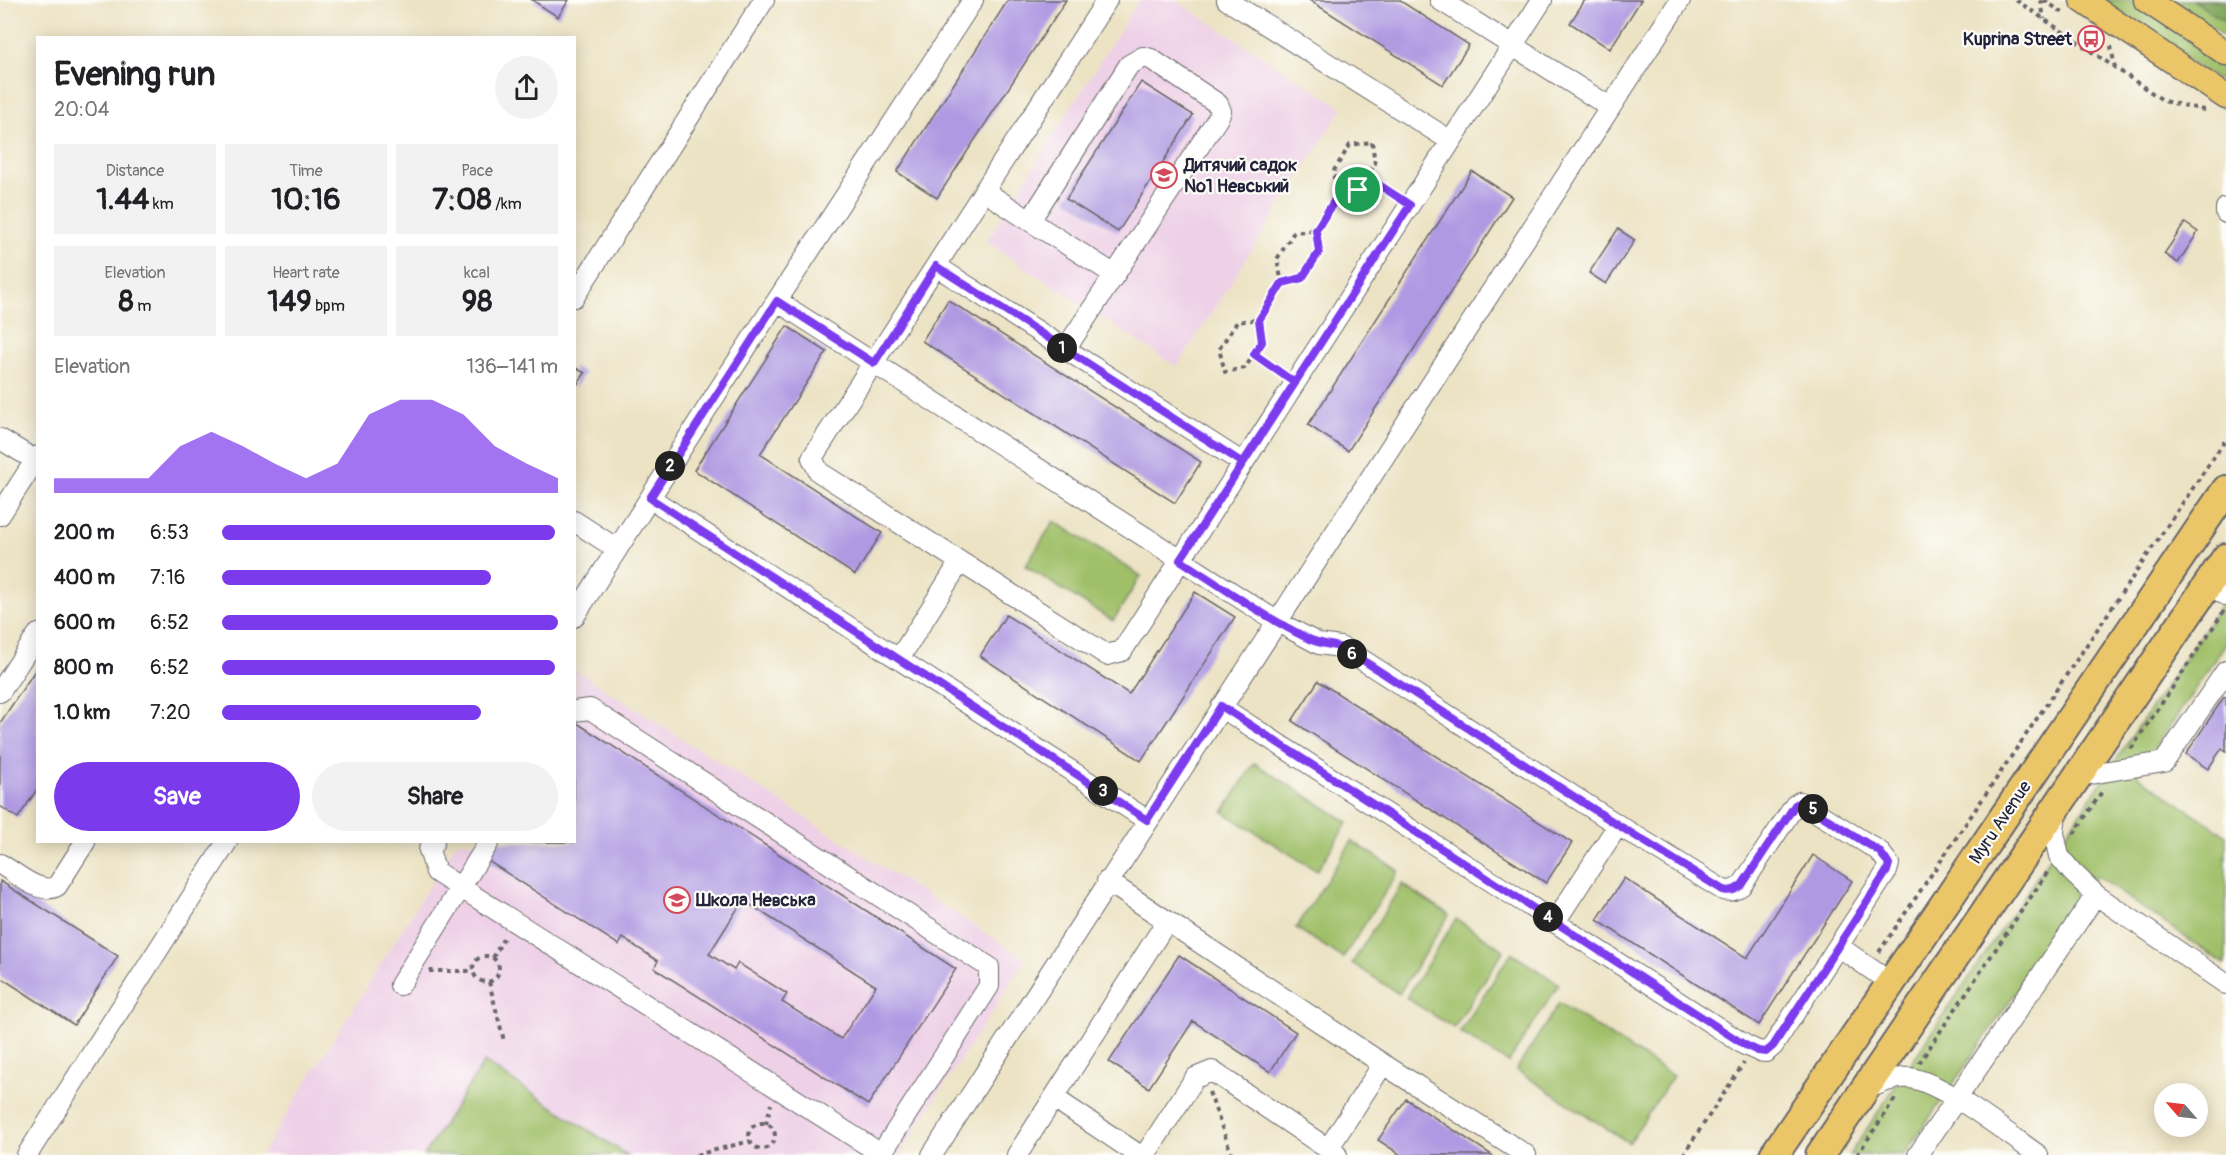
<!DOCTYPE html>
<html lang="en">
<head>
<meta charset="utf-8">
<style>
  body { margin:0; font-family:Pangolin,sans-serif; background:#f2f2f2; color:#202124; height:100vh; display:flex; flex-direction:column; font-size:22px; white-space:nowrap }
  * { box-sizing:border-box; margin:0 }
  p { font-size:20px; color:#757577 }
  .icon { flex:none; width:33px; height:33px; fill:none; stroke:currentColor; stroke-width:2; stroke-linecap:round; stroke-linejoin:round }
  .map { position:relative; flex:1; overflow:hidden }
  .details { position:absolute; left:36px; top:36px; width:540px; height:807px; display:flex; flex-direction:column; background:#fff; border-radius:0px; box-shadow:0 3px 15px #0003 }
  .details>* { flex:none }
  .needle { width:39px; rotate:298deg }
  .controls { position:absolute; left:2154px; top:1083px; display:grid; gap:12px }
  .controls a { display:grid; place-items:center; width:54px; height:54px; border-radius:50%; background:#fff; box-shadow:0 3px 15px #0003; font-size:30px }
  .pin { position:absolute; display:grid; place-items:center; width:51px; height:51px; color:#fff; margin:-26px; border:3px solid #fff; border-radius:50%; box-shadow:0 2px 6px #0007 }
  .km { position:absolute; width:30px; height:30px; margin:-15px; border-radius:50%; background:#222; color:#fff; font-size:16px; line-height:30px; text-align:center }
  .round { display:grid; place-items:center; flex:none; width:63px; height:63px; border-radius:32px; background:#f2f2f2 }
  .summary { display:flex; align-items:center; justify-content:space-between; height:102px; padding:0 18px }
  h1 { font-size:33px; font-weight:800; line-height:45px }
  .stats { display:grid; grid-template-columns:repeat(3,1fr); gap:9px; height:102px; padding:6px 18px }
  .stats div { display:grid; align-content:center; border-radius:0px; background:#f2f2f2; text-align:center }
  .stats b { font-size:30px; font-weight:800 }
  .stats small { font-size:16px; font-weight:400 }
  .stats p { font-size:16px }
  .chart { height:168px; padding:12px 18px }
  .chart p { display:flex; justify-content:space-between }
  .chart svg { width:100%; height:108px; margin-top:6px; fill:#7c3aed; opacity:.7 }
  .action { display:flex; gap:12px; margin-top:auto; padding:12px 18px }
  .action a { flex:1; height:69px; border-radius:36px; background:#7c3aed; color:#fff; font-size:24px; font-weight:800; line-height:69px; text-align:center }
  .action a+a { background:#f2f2f2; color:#202124 }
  ul { padding:0 18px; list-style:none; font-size:20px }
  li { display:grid; grid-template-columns:96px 72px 1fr; align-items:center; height:45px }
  li i { height:15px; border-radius:8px; background:#7c3aed }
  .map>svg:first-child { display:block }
  .built { fill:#eed0e7 }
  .green { fill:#9fbf67; stroke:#607051; stroke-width:1.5 }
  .forest { fill:#7fa65c; stroke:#50644c; stroke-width:1.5 }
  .building { fill:#af99e2; fill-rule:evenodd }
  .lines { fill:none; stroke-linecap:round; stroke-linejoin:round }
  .minor-casing { stroke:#69666b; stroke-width:22 }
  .major-casing { stroke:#69666b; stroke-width:27 }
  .highway-casing { stroke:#69666b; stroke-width:32 }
  .path { stroke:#69666b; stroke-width:4; stroke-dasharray:4.5 4.5; stroke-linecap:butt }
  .minor { stroke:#fff; stroke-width:20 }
  .major { stroke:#ebc669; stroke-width:24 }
  .highway { stroke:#ebc669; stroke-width:28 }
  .route-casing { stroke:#fff; stroke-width:12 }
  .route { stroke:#7c3aed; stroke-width:8 }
  .labels { text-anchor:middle; stroke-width:4.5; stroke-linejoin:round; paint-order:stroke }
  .poi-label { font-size:18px; font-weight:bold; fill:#22223b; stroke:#fdfcf7; text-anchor:start }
  .street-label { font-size:18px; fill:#22223b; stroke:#fdfcf7 }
</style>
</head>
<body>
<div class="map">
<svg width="2226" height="1155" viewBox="0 0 2226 1155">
  <rect width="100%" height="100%" fill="#fdfcf7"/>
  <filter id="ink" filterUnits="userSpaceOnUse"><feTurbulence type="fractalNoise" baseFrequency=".0167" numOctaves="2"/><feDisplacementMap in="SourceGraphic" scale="12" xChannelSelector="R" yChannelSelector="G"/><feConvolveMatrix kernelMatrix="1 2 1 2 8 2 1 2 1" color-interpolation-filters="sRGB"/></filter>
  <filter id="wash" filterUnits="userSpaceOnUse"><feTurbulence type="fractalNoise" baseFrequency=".008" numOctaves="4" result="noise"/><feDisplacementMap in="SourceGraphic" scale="24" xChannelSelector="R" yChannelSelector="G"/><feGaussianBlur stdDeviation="1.35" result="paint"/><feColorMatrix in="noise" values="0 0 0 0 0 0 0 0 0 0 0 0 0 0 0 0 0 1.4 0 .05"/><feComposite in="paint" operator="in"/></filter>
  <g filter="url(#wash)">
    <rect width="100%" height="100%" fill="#ece3c4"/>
    <path class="built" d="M1139,0H1175L1343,108L1177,367L986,242Z
      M575,670L1026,959L899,1155H261L457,842H574Z"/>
    <path class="green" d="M2097,0H2131L2226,64V86Z
      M2169,0H2193L2226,22V38Z
      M1054,521L1141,576L1113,621L1025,566Z
      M2226,597V643L2137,775L2226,835V965L2096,876L1904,1155H1849Z
      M1254,763L1348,822L1317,871L1223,812Z
      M1352,841L1399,871L1343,958L1296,928Z
      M1402,884L1449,915L1399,994L1352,963Z
      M1456,919L1504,950L1454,1028L1406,998Z
      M1511,953L1559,984L1508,1063L1460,1032Z
      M1559,1003L1673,1076L1629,1143L1516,1070Z
      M484,1062L627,1155H424Z"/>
    <path class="forest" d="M2193,0H2226V22Z"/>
    <g id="blocks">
      <path class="building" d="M532,0H569L558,17Z
        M1008,0H1066L937,198L897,172Z
        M1309,0H1399L1469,45L1443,85Z
        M1585,0H1641L1610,49L1570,23Z
        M1141,82L1193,115L1118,232L1066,199Z
        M1472,171L1512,197L1348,451L1308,425Z
        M2185,223L2198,232L2178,263L2164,254Z
        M1618,229L1635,240L1606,284L1589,273Z
        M948,300L1201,462L1175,503L922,341Z
        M787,326L827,352L760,454L882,533L855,575L694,470Z
        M574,367L585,373L574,389Z
        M1195,592L1235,617L1141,761L980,656L1006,615L1129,694Z
        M38,666V788L18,818L0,806V723Z
        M1318,681L1572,843L1546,883L1292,721Z
        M2224,697L2226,698V751L2222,748L2208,769L2186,754Z
        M574,721L956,969L868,1105L654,968L658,961L623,938L619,945L485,859L496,842H574ZM743,900L876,986L841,1039L782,1002L787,994L738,963L734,970L709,954Z
        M1813,855L1852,881L1759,1025L1597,920L1624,878L1747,958Z
        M0,881L118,956L74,1025L0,977Z
        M1179,955L1296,1032L1270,1072L1193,1021L1149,1088L1109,1062Z
        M1406,1099L1492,1155H1401L1378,1140Z"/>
    </g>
  </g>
  <g filter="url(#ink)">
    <use href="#blocks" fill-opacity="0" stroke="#69666b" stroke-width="1.5"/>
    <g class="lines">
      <defs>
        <path id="minor" d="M1107,0L812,458L819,472L1107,655L1122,651L1542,0
          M1227,0L1451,141
          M1440,0L1610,107
          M984,191L1030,221L1129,65L1143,57L1151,59L1218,104L1221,111L1218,118L1065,350
          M2226,208V213
          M1030,221L1115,275
          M936,266L1243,463
          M574,297L764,0
          M777,301L1276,621L1319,644L1340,647L1347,650L1618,825L1723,890C1731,892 1735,890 1742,885L1795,805L1800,802L1879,851L1889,864L1887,871L1773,1046L1766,1052L1758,1051L1745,1045L1221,707
          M0,439L35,460
          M650,498L1147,820
          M0,515L38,456
          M574,521L617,549
          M2209,584L2226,595
          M574,617L720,388L973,0
          M899,659L960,562
          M0,692L38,634
          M574,711L590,709L989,967V986L881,1154
          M2078,776L2164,762L2226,671
          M2056,809L2054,833L2059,856L2072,872L2096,895L2226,984
          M434,842L429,850L436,872L883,1155
          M0,864C15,872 40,896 57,886L85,842
          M1107,881L1167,921
          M1555,922L1618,825
          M1838,946L1891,983
          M400,985L489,842
          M1865,1090C1879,1084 1894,1076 1910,1078C1944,1083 2008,1134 2038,1155
          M1054,1098L1139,1155
          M1328,1149L1383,1064
          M27,1155L227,842
          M932,1155L1680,0
          M1017,1155L1167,921L1383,1064L1526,1155
          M1145,1155L1195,1078L1212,1071L1337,1155
          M1918,1155L2096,895"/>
        <path id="major" d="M2082,0L2226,97
          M2146,0L2226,53"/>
        <path id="highway" d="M1774,1155L2226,490
          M1820,1155L2226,558"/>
      </defs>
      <use href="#minor" class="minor-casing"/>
      <use href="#major" class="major-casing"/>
      <use href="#highway" class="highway-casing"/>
      <path class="path" d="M2016,0L2164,101L2208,111
        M2041,0L2044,19
        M2044,0L2066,15
        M2111,46L2115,68
        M1372,142L1375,164L1358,191L1338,195L1333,172L1350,145Z
        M1367,177L1394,195
        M1316,230L1319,252L1302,278L1282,283L1277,259L1294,232Z
        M1316,230L1338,195
        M1259,319L1262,342L1245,368L1225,372L1219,349L1237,322Z
        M1259,319L1282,283
        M1254,354L1280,373
        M2131,749L2224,611
        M2074,834L2103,790
        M1879,952L2226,439
        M473 969a13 13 0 1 1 26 0a13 13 0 1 1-26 0Z
        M493,958L504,937
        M429,971H473
        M489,982L504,1041
        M1919,1063L2049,870
        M1209,1092L1232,1155
        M749 1136a13 13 0 1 1 26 0a13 13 0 1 1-26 0Z
        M766,1124L771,1104
        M696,1155L750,1141
        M1683,1155L1744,1063
        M1857,1155L1895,1099"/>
      <use href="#minor" class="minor"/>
      <use href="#major" class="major"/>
      <use href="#highway" class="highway"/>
    </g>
  </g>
  <g class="lines" filter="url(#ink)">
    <defs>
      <path id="route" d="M1358,190L1338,195L1316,230L1319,252L1302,278L1282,283L1259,320L1262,342L1254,354L1295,383L1243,463L936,266L874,363L777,301L650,498L1147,820L1221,706L1745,1045L1758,1051L1766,1052L1773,1046L1887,871L1889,864L1879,851L1800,802L1795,805L1742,885C1735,890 1731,892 1723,890L1618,825L1347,650C1335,644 1320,645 1307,638C1263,616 1222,587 1180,560L1410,205L1367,177L1358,190"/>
    </defs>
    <use href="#route" class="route-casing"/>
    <use href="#route" class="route"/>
  </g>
  <defs>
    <symbol id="bus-ring" viewBox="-11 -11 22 22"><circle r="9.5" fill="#fdfcf7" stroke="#d1495b" stroke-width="1.5"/><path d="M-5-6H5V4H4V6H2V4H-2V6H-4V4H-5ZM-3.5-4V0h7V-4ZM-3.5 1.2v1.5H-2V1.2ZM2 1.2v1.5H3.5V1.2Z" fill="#d1495b"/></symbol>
    <symbol id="school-ring" viewBox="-11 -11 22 22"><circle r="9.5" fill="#fdfcf7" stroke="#d1495b" stroke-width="1.5"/><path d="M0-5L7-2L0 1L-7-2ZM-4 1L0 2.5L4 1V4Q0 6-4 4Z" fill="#d1495b"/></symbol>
  </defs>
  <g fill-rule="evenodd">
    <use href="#bus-ring" x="2076" y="24" width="30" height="30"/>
    <use href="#school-ring" x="1149" y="160" width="30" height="30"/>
    <use href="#school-ring" x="662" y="885" width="30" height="30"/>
  </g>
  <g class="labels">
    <g class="poi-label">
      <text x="2072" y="45" text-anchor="end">Kuprina Street</text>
      <text x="1184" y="171">Дитячий садок<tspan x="1184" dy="21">№1 Невський</tspan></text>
      <text x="696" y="906">Школа Невська</text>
    </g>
    <g class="street-label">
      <text transform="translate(2000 822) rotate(-56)" y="6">Myru Avenue</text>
    </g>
  </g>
</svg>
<div class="controls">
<a><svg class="needle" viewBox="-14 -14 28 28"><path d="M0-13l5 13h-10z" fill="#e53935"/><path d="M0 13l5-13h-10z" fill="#757577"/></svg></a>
</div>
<div class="pin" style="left:1358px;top:190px;background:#1e9e55"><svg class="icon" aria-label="arrive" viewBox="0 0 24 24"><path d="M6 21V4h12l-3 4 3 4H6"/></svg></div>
<b class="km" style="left:1062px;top:348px">1</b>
<b class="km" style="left:670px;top:466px">2</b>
<b class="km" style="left:1103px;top:791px">3</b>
<b class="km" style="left:1548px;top:917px">4</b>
<b class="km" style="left:1813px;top:809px">5</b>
<b class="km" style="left:1352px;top:654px">6</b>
<section class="details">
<div class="summary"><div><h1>Evening run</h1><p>20:04</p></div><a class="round"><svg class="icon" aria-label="share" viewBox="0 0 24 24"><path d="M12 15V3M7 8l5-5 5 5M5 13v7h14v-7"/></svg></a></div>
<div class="stats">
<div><p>Distance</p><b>1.44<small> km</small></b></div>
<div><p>Time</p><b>10:16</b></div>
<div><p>Pace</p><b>7:08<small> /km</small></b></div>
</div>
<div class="stats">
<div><p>Elevation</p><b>8<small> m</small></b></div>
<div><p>Heart rate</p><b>149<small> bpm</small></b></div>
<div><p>kcal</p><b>98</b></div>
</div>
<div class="chart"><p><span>Elevation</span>136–141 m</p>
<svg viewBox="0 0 160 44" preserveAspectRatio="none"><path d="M0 44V38L10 38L20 38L30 38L40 25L50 19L60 25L70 32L80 38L90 32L100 12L110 6L120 6L130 12L140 25L150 32L160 38V44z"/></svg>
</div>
<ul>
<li><b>200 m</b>6:53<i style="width:99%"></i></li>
<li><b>400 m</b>7:16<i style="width:80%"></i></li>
<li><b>600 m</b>6:52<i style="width:100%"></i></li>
<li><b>800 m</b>6:52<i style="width:99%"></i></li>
<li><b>1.0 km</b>7:20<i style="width:77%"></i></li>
</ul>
<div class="action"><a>Save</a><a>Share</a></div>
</section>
</div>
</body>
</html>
